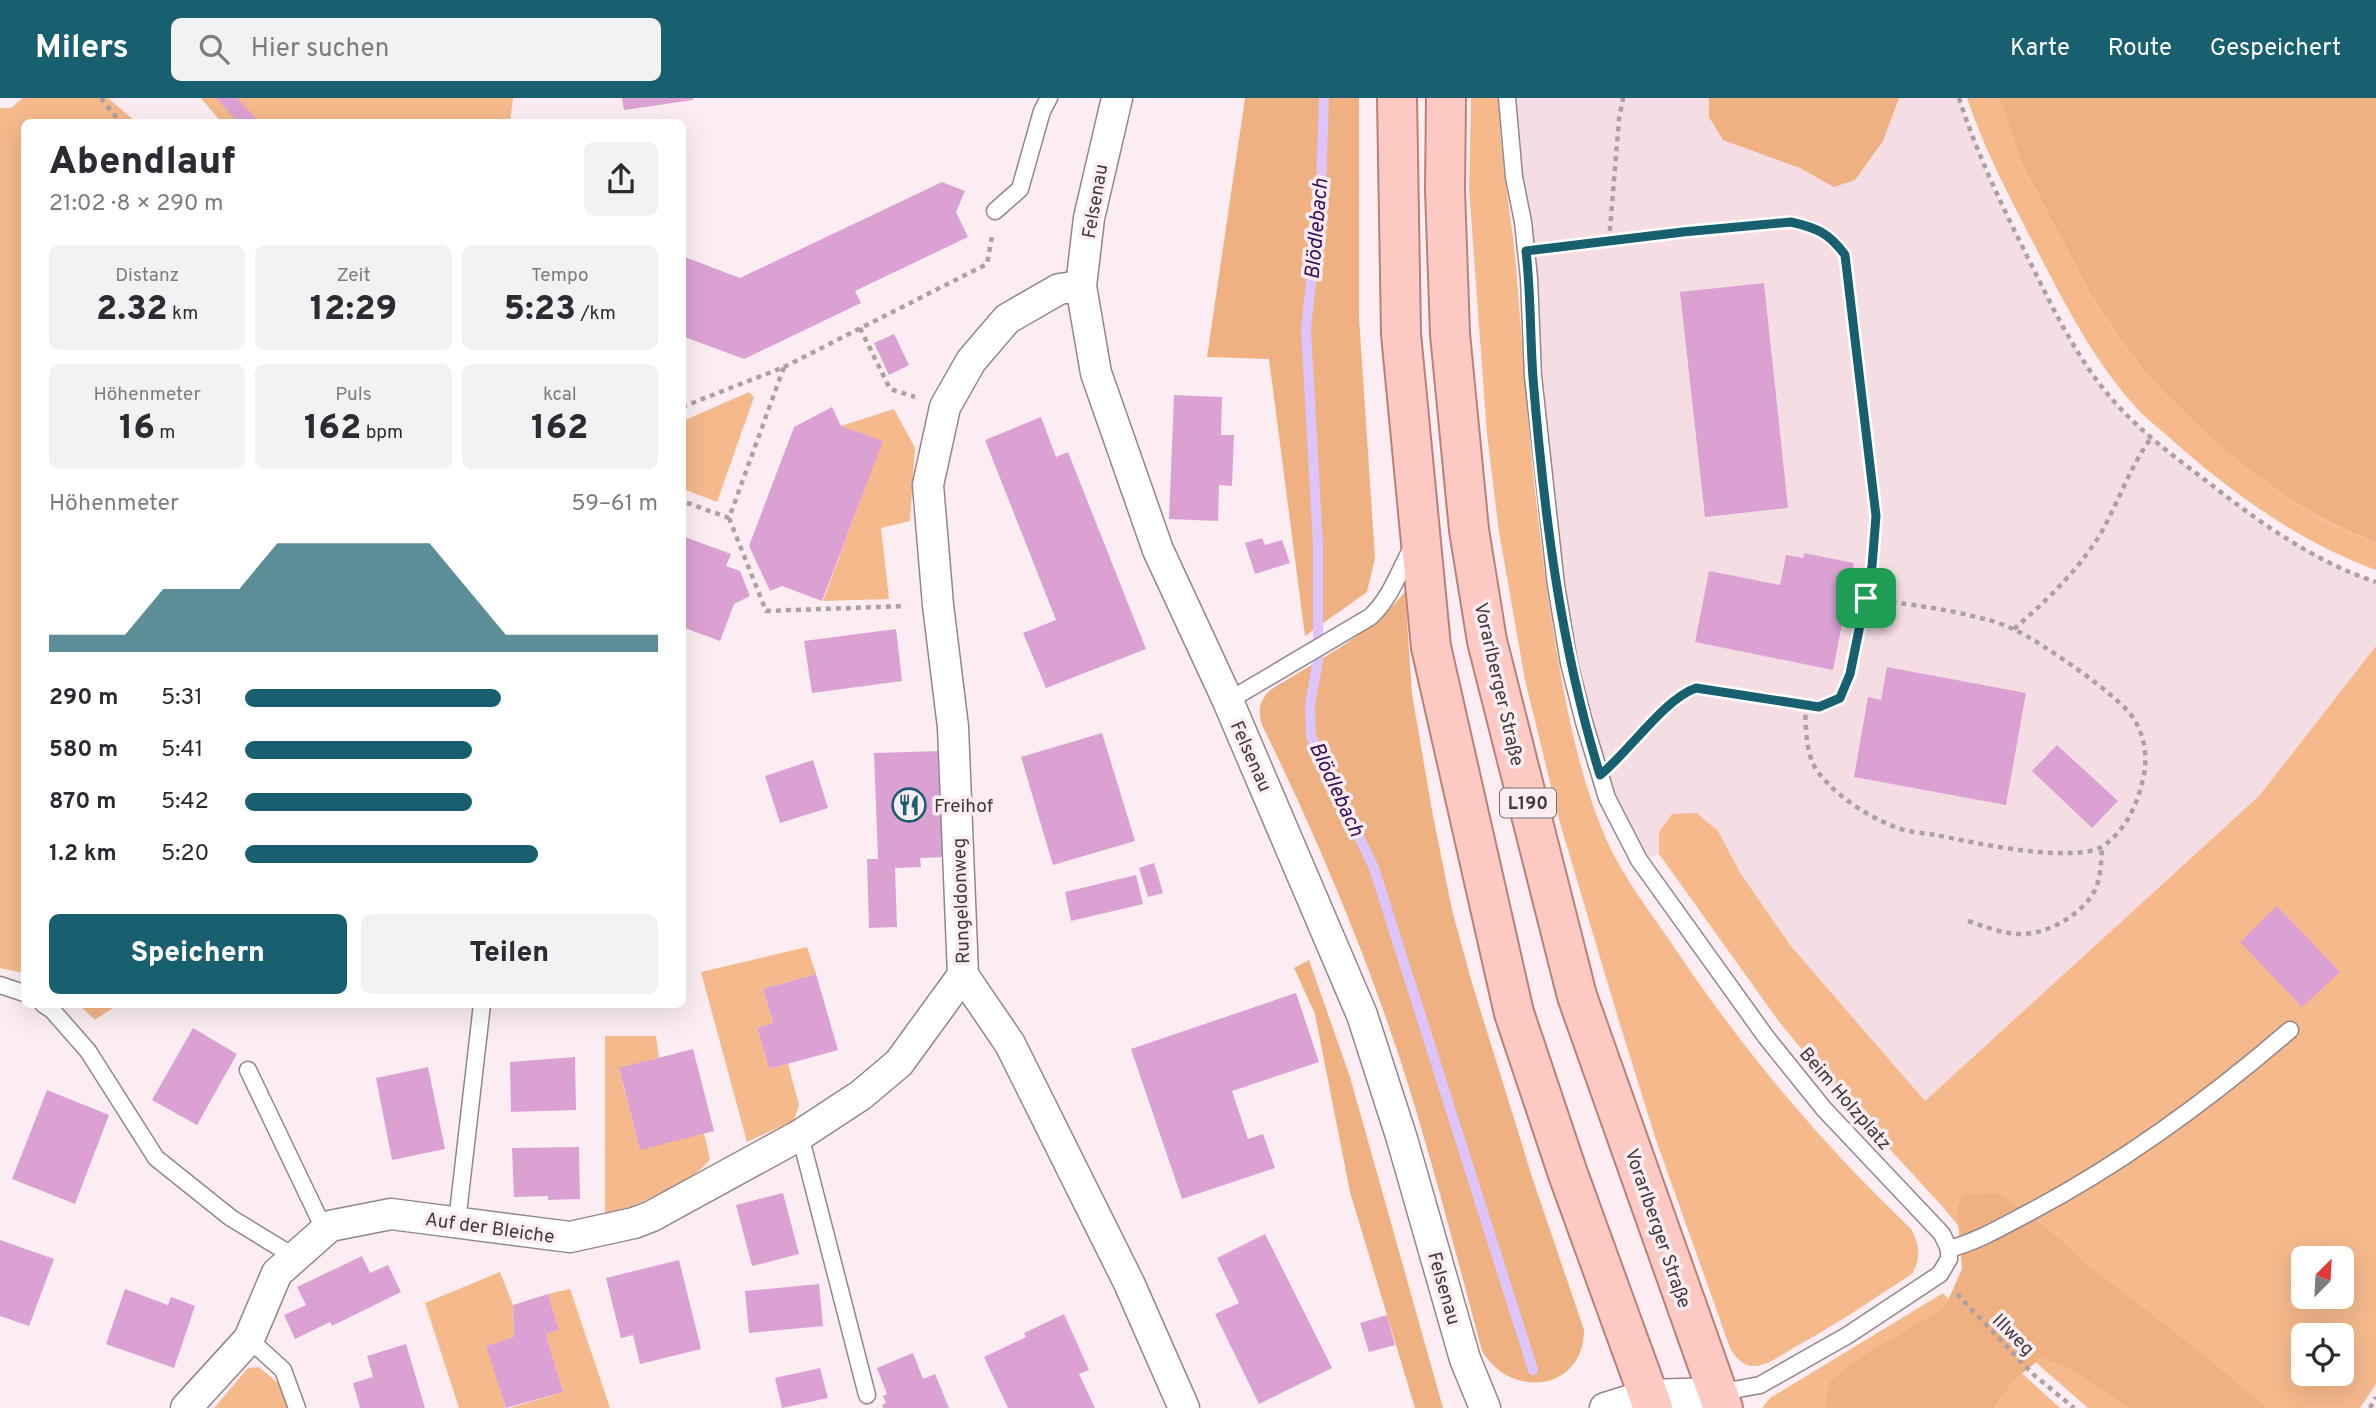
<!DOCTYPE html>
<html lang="de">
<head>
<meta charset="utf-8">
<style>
  body { margin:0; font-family:Overpass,sans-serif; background:#f2f2f3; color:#2b2b33; height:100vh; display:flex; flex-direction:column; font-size:26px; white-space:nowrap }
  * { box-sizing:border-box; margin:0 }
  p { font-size:23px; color:#7c7c81 }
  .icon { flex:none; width:38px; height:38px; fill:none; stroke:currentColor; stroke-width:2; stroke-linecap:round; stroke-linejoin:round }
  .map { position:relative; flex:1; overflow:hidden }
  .side { position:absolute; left:21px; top:21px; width:665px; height:889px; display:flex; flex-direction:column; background:#fff; border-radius:10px; box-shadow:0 7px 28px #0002 }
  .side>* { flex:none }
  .needle { width:46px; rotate:24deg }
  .controls { position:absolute; left:2291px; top:1148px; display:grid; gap:14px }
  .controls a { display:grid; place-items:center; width:63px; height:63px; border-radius:10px; background:#fff; box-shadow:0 7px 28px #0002; font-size:35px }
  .pin { position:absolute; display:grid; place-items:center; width:60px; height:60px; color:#fff; margin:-30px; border-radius:14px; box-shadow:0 4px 10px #0006 }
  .round { display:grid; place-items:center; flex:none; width:74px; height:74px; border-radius:10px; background:#f2f2f3 }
  .headline { display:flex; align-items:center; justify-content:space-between; height:119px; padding:0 28px }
  h1 { font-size:38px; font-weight:800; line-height:52px }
  .stats { display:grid; grid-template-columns:repeat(3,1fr); gap:10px; height:119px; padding:7px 28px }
  .stats div { display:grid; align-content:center; border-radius:10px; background:#f2f2f3; text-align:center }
  .stats b { font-size:35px; font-weight:800 }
  .stats small { font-size:19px; font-weight:400 }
  .stats p { font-size:19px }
  .chart { height:196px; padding:14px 28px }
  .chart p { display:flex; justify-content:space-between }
  .chart svg { width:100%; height:126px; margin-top:7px; fill:#185f70; opacity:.7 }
  .button { display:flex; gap:14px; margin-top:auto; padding:14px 28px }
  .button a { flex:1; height:80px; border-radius:10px; background:#185f70; color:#fff; font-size:28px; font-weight:800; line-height:80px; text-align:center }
  .button a+a { background:#f2f2f3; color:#2b2b33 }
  ul { padding:0 28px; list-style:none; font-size:23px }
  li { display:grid; grid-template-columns:112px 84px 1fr; align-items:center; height:52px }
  li i { height:18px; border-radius:9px; background:#185f70 }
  header { display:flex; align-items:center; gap:42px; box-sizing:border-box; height:98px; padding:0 35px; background:#185f70; color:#fff }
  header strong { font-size:33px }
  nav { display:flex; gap:38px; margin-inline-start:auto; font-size:24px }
  .search { width:490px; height:63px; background:#f2f2f3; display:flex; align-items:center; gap:18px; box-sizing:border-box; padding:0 24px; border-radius:10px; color:#7c7c81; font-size:26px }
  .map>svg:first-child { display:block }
  .built { fill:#f4dee4 }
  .green { fill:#f5b98c; fill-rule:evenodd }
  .forest { fill:#f0b182 }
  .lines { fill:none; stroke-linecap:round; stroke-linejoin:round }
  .stream { stroke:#dbc5fc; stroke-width:10 }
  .building { fill:#dca1d3 }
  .service-casing { stroke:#938689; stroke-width:19 }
  .minor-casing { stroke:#938689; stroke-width:33 }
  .primary-casing { stroke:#ba8179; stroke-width:42 }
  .path { stroke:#aba1a3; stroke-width:4.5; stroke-dasharray:5 5; stroke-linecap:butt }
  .service { stroke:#fff; stroke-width:16 }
  .minor { stroke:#fff; stroke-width:30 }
  .primary { stroke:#fdcac3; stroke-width:38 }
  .route-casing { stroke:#fff; stroke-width:14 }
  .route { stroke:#185f70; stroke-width:9 }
  .labels { text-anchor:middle; stroke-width:7; stroke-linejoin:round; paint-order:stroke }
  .shield { fill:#fbedf1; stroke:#787072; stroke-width:2 }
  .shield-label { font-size:18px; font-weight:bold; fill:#403a3b }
  .street-label { font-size:19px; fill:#403a3b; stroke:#fbedf1 }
  .poi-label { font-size:19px; fill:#403a3b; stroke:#fbedf1; text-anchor:start }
  .water-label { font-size:21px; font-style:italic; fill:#370e5b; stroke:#fbedf1 }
</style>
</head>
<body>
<header>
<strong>Milers</strong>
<div class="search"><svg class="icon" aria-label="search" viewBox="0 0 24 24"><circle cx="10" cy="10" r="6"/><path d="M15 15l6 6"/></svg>Hier suchen</div>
<nav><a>Karte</a><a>Route</a><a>Gespeichert</a></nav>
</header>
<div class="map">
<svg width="2376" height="1310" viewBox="0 0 2376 1310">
  <rect width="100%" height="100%" fill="#fbedf1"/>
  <path class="built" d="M1507,0H1959L1990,83L2059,223L2100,288L2125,316L2177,361L2270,431L2346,473L2376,484V548L2259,698L1925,1003L1790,847L1741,776L1718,733L1659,734V756L1639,762L1607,700L1569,565Z"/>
  <path class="green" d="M23,0H108L136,24H24V875L0,870V10H11Z
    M201,0H513L510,24H221Z
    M1471,0H1499C1499,61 1513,120 1517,181C1526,296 1534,410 1552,524C1563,594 1578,678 1607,743C1623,779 1648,811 1670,843C1740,949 1820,1044 1911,1131C1920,1147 1921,1160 1912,1176C1873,1201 1836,1227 1795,1249C1783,1256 1769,1267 1756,1268C1743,1269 1736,1260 1730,1250L1656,1042L1618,920L1560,725L1525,582L1499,434L1487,336L1469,91Z
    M1967,0H1999L2022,66L2090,195L2130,255L2152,282L2248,371L2291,402L2329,425L2376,445V472C2299,444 2232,395 2172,342C2159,330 2144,319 2133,306C2093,261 2065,206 2038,154C2012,103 1985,54 1967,0Z
    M749,294L754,299L717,404L683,391V323Z
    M894,311L915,350L910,423L881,430L889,501L823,503L882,343L841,328Z
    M2376,548V1286L2360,1310H2088L2041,1269L1998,1225L1966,1137L1942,1108L1839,996L1780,925L1659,756V734L1672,716L1697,715L1718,733L1741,776L1790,847L1925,1003L2259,698ZM2303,1160H2342V1199H2303ZM2303,1237H2342V1276H2303Z
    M807,849L816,876L763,891L773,925L757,930L769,971L788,966L799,1007L794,1022L747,1044L701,874Z
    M79,907H117L95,922Z
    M605,938H656L659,960L619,971L640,1051L704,1035L710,1061C694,1085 633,1107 605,1119Z
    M500,1174L513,1207L514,1239L487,1248L506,1310H459L425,1205Z
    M570,1191L610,1310H510L563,1294L546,1236L559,1232L548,1196Z
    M1943,1195L1980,1237L2060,1310H1762L1770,1300Z
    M259,1269L280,1287L287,1310H214L248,1270Z"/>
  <path class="forest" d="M1245,0H1359V220L1375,460L1367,494L1305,538L1269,261L1207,259Z
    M1709,0H1899L1883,43L1855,82L1834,89L1800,70L1723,42L1709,19Z
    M1999,0H2376V445L2330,425L2291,402L2248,371L2201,330L2152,282L2130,255L2090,195L2022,66Z
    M1405,494L1412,596L1433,718L1452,812L1472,885L1532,1079L1584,1232C1584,1293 1511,1302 1482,1253C1456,1156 1431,1057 1400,961C1362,846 1315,735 1262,627C1258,613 1259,604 1269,593C1316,563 1369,538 1405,494Z
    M1309,862L1350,979L1443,1310H1415L1350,1094L1315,916L1294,870Z
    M1999,1095L2048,1131L2090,1169L2204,1257L2267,1310H2130L2067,1269L2041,1260L2013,1283L1993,1310H1825L1830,1283L1863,1258L1945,1209L1962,1171L1957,1109L1964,1096Z"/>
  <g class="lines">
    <path class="stream" d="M1324,0L1321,92L1306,231L1318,448V563L1310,607L1311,638L1374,770L1533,1272"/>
  </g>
  <path class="building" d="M216,0H237L259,24H238Z
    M622,0H693V2L624,12Z
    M942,84L965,93L956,114L968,139L855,193L861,205L744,261L682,238V158L740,180Z
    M1764,185L1788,410L1705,419L1680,194Z
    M894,236L909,267L889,277L874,245Z
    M1174,297L1222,299L1221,337H1234L1232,388L1219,387L1218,423L1169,421Z
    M832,309L841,328L883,343L822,503L782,488L770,493L749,448L794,329Z
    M1041,319L1056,359L1068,354L1146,551L1046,590L1023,535L1056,522L985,342Z
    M682,438L731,456L726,468L740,473L750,498L734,506L720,543L682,529Z
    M1262,440L1265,447L1282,442L1290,465L1255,476L1245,445Z
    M1804,455L1854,465L1833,572L1695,544L1709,473L1780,487L1786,457L1803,460Z
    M896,531L902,583L812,595L804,543Z
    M1887,569L2026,595L2006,707L1854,679L1868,599L1881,602Z
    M1102,635L1135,743L1053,767L1021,659Z
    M2057,647L2118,703L2092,730L2032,673Z
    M941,653L945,759L920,760L921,769L895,770L897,829L869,830L867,761H878L874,655Z
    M813,662L828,710L780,725L765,678Z
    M1154,765L1163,795L1148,799L1139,770Z
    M1136,777L1143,806L1071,823L1065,794Z
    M2277,808L2340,874L2302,909L2240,844Z
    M816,876L838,952L769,971L757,930L773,925L763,891Z
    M1296,895L1319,964L1232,993L1248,1041L1263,1036L1275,1070L1182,1101L1131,951Z
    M522,906H574V909L523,910Z
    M193,930L237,956L197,1027L152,1002Z
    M693,951L714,1033L640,1052L619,970Z
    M575,959L576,1012L511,1014L510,964Z
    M428,969L445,1051L392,1062L376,980Z
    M47,992L109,1017L75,1106L12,1081Z
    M579,1049L580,1101L548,1102V1098L514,1099L512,1050Z
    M783,1095L799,1156L752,1168L736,1107Z
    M1265,1136L1332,1270L1259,1306L1215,1216L1239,1205L1217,1160Z
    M0,1142L54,1161L29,1228L0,1218Z
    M362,1158L370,1175L388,1167L401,1194L332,1228L330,1224L295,1241L284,1217L306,1207L297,1189Z
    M679,1162L701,1251L640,1266L633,1237L621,1240L606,1180Z
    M819,1186L823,1228L749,1235L745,1193Z
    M125,1191L168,1207L171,1199L195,1208L174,1270L106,1246Z
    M548,1196L559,1232L546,1236L563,1294L506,1310L486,1248L514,1239L513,1207Z
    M1064,1216L1089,1272L1079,1276L1095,1310H1008L984,1259L1026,1239L1024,1235Z
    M1387,1217L1395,1247L1369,1254L1360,1225Z
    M406,1246L425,1310H360L353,1285L373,1279L367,1258Z
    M913,1255L923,1281L935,1276L949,1310H883L882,1307L886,1305L883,1298L887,1296L877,1270Z
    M820,1270L828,1300L782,1310L775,1280Z"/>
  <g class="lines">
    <defs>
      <path id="service" d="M1507,0L1514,79L1523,124L1529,180L1533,278L1556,487L1569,565L1584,624L1607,700L1639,762L1766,939L1824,1011L1942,1136L1949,1151V1161L1940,1176L1848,1237L1760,1287L1717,1295
        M995,113L1020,91L1042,13L1049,0
        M1228,603L1370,519C1391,500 1399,473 1413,448
        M0,887L24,895
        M43,906L52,912L88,953L156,1060L231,1120L295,1159
        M248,972L325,1133
        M800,1037L867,1297
        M457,1124L482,906
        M1949,1151C1979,1143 2005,1127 2032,1113C2126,1063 2210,1001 2290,932
        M249,1241L283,1272L297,1310"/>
      <path id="minor" d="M1117,0L1089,120L1081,188L1096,275L1158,452L1228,603L1362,917L1402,1041L1465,1261L1485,1310
        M1081,188L1059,191L1007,221L971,263L945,309L928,387L938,507L953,629L963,877L1010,946L1129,1185L1184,1310
        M186,1310L249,1241L277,1175L330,1128L391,1116L570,1139L634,1125L652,1118L800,1037L861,997L899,965L963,877
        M1605,1310L1647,1297L1717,1295"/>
      <path id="primary" d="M1397,0L1401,236L1431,549L1514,915L1568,1076L1653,1310
        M1446,0L1445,92L1450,236L1469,432L1487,543L1577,898L1723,1310"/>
    </defs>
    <use href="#service" class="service-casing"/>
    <use href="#minor" class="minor-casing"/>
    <use href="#primary" class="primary-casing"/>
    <path class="path" d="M101,0L120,24
      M1959,0C1978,59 2005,114 2033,170C2053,211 2074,253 2102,289C2129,324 2165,352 2200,378C2255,421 2310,462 2376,484
      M1609,143L1619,21L1623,0
      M1551,150L1791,124C1817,130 1829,135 1845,157L1876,418L1872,468L1850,576L1840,600L1819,609L1696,590C1664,601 1644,637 1621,659
      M860,230L890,291L915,299
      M784,269L987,166L992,138
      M682,309L784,269L729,420L682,403
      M729,420L766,513L906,508
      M2014,531C2047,502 2078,473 2101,435C2119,403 2130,368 2152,339
      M1805,607C1806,628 1805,657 1818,674C1836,698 1867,718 1895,729C1907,734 1923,735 1936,737C1975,745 2028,756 2067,755C2079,755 2093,754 2103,748C2126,732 2137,707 2143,681C2148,660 2145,639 2134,621C2120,598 2041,544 2015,532C2005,527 1992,522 1980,520C1943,510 1904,506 1866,500
      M1968,823C1986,829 2003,836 2022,836C2048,836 2083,816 2095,792C2101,779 2101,764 2102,749
      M1957,1196L2034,1277L2074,1310
      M2370,1310L2376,1299"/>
    <use href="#service" class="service"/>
    <use href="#minor" class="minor"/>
    <use href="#primary" class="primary"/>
  </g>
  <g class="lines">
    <defs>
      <path id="route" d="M1791,124C1817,130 1829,135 1845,157L1876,418L1872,468L1850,576L1840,600L1819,609L1696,590C1664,601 1629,654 1600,677C1560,547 1544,415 1533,280C1530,238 1531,196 1526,153L1683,134Z"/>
    </defs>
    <use href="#route" class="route-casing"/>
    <use href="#route" class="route"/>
  </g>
  <defs>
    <symbol id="restaurant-ring" viewBox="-11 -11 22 22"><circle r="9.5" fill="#fbedf1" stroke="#185f70" stroke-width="1.5"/><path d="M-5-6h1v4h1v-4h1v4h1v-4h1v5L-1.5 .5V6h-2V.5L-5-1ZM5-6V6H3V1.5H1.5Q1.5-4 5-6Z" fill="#185f70"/></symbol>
  </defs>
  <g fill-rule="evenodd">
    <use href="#restaurant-ring" x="890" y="688" width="38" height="38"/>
  </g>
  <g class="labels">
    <rect class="shield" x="1500" y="690.5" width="56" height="29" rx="5"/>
    <g class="shield-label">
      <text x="1528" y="711">L190</text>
    </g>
    <g class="street-label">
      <text transform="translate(1094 103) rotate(-80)" y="7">Felsenau</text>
      <text transform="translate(1500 586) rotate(77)" y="7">Vorarlberger Straße</text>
      <text transform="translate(1252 658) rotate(66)" y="7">Felsenau</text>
      <text transform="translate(960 803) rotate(-92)" y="7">Rungeldonweg</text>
      <text transform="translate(1846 1000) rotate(49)" y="7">Beim Holzplatz</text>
      <text transform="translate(490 1129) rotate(8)" y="7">Auf der Bleiche</text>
      <text transform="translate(1659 1130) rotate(71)" y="7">Vorarlberger Straße</text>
      <text transform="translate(1445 1190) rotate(74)" y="7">Felsenau</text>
      <text transform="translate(2014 1236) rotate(45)" y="7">Illweg</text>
    </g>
    <g class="poi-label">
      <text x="934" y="714">Freihof</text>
    </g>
    <g class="water-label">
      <text transform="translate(1316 131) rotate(-85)" y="7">Blödlebach</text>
      <text transform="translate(1337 691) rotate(65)" y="7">Blödlebach</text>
    </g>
  </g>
</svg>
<div class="controls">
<a><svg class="needle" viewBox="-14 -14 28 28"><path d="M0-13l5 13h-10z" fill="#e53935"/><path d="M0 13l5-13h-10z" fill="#7c7c81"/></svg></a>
<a><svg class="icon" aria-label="locate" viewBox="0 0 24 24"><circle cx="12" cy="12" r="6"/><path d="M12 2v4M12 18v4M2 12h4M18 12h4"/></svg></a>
</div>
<div class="pin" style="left:1866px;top:500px;background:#1e9e55"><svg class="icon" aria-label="arrive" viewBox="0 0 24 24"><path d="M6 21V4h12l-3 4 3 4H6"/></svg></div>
<section class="side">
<div class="headline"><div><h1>Abendlauf</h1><p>21:02 · 8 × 290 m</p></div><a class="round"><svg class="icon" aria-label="share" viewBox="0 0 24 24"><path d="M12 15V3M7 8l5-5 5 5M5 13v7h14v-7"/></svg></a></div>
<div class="stats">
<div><p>Distanz</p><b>2.32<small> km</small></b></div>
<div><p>Zeit</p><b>12:29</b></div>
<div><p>Tempo</p><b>5:23<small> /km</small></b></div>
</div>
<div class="stats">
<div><p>Höhenmeter</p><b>16<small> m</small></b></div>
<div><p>Puls</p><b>162<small> bpm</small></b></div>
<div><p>kcal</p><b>162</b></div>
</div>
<div class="chart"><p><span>Höhenmeter</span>59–61 m</p>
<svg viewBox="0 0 160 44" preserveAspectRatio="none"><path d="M0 44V38L10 38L20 38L30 22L40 22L50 22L60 6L70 6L80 6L90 6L100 6L110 22L120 38L130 38L140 38L150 38L160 38V44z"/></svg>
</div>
<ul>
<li><b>290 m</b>5:31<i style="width:62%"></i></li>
<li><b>580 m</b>5:41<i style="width:55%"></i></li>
<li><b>870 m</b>5:42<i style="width:55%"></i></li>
<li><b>1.2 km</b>5:20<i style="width:71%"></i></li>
</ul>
<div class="button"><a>Speichern</a><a>Teilen</a></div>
</section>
</div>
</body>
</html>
